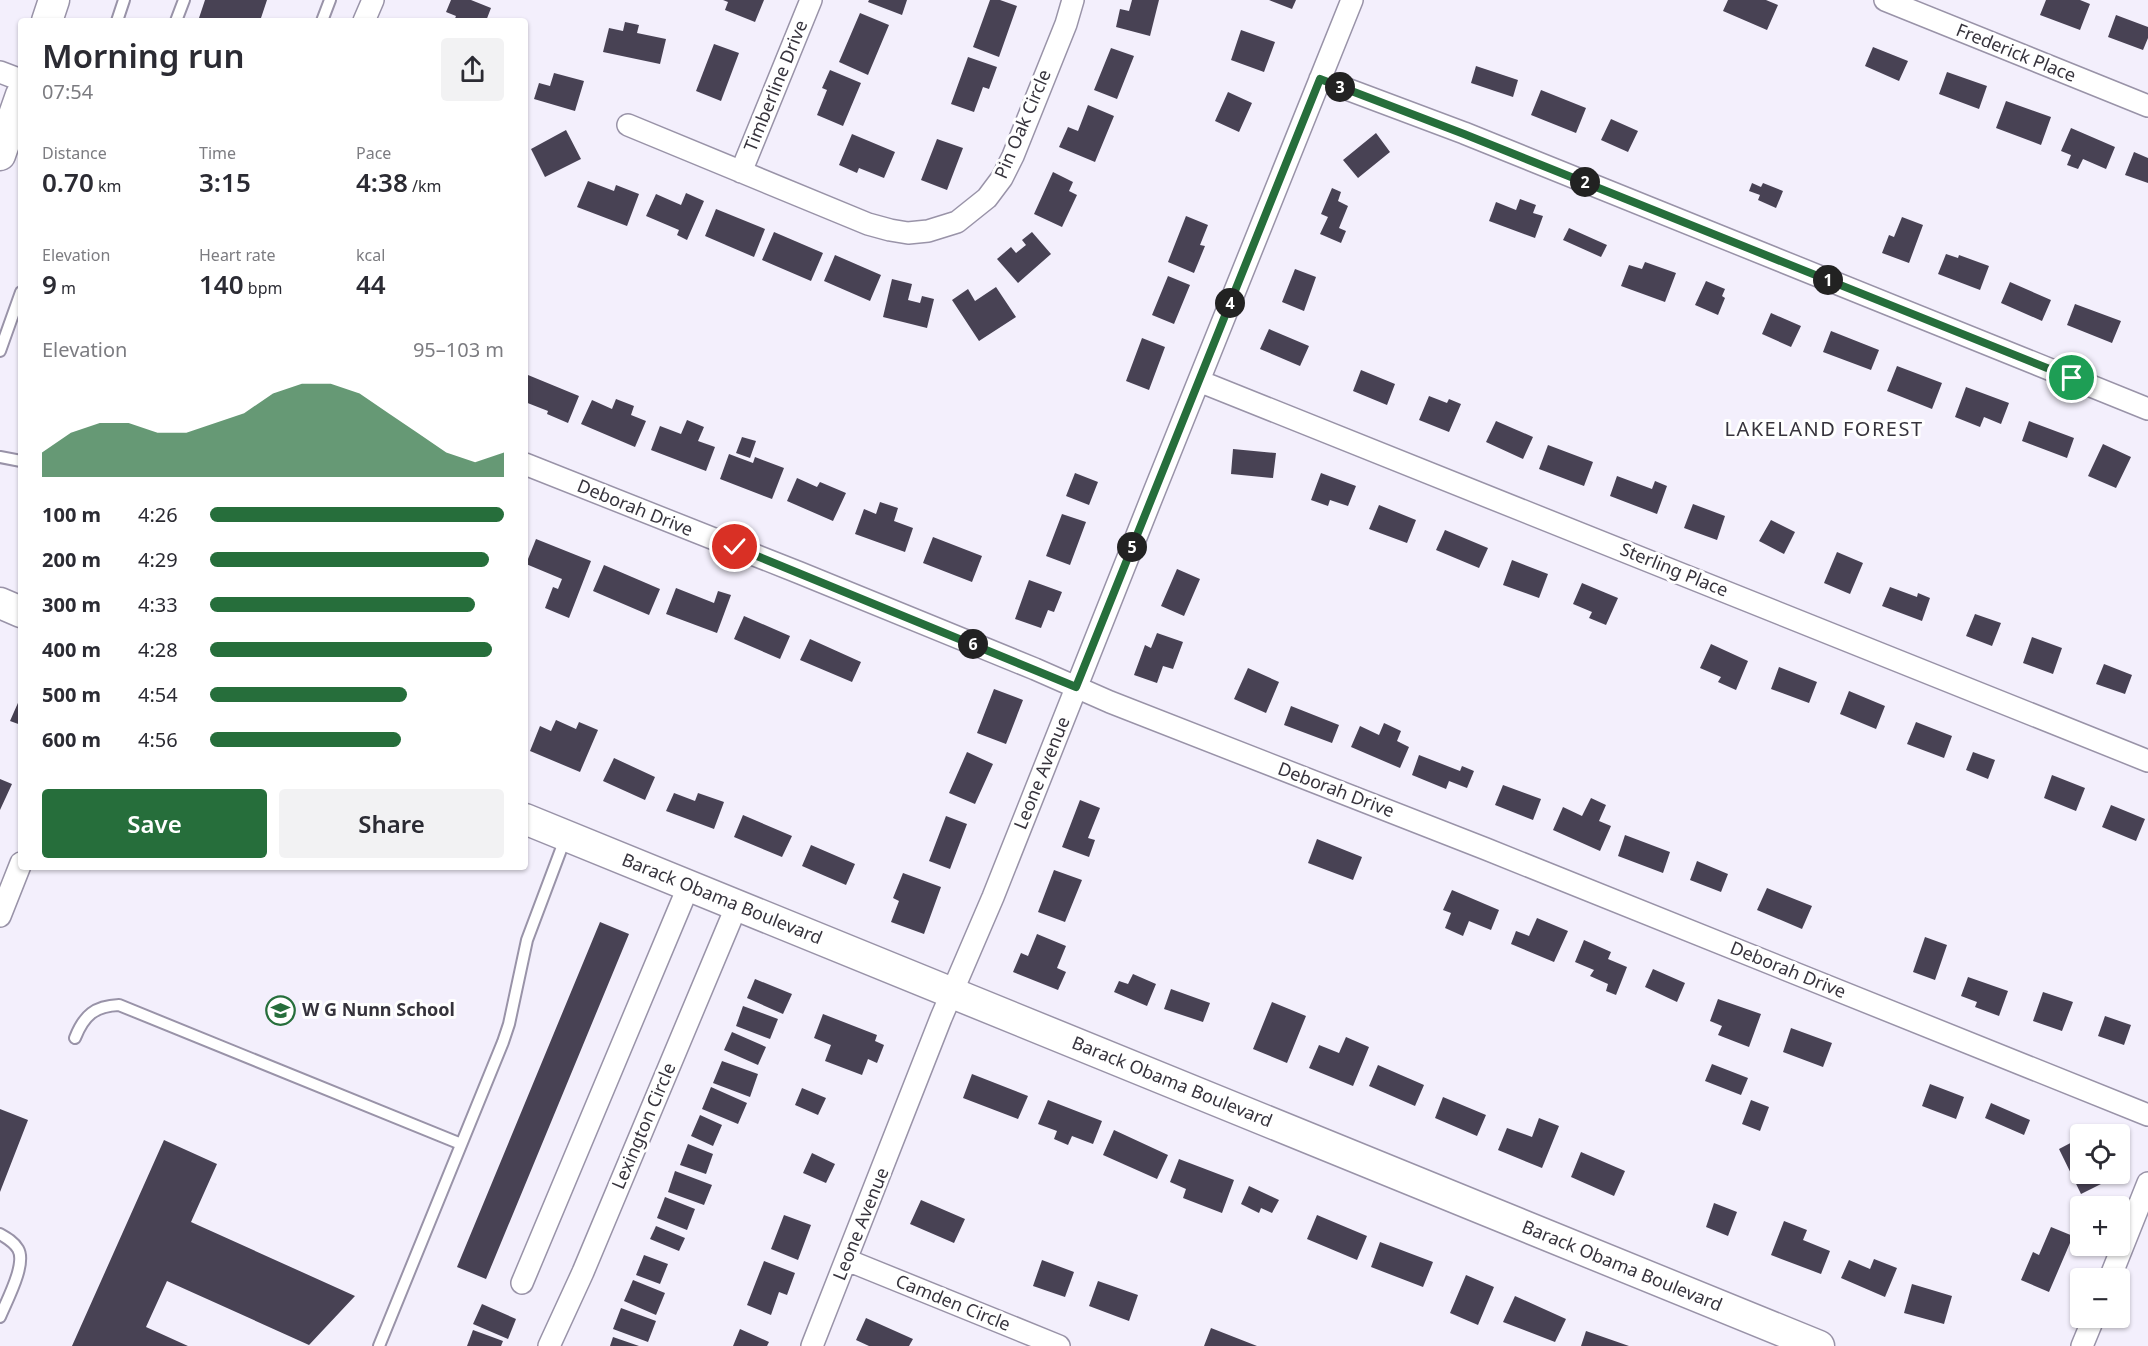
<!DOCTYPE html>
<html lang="en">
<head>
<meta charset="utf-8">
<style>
  body { margin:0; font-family:"Noto Sans",sans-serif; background:#f2f2f3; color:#2b2b33; height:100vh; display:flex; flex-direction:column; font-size:22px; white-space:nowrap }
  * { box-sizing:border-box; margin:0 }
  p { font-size:20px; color:#7c7c81 }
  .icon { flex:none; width:33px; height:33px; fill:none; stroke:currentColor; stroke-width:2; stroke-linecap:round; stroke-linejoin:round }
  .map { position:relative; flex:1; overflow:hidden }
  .details { position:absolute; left:18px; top:18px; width:510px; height:852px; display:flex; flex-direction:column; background:#fff; border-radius:6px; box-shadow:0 2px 4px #0004 }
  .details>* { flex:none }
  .controls { position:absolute; left:2070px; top:1124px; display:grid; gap:12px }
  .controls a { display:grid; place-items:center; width:60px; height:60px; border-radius:6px; background:#fff; box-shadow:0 2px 4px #0004; font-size:30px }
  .pin { position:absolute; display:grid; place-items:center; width:51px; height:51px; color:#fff; margin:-26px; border:3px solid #fff; border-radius:50%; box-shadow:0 2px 6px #0007 }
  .km { position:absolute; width:30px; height:30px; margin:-15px; border-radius:50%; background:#222; color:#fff; font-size:16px; line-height:30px; text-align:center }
  .round { display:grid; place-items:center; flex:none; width:63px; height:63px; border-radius:6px; background:#f2f2f3 }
  .overview { display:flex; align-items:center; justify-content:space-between; height:102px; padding:0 24px }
  h1 { font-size:33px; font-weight:600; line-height:45px }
  .figures { display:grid; grid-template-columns:repeat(3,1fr); gap:9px; height:102px; padding:6px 24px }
  .figures div { display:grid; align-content:center }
  .figures b { font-size:26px; font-weight:600 }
  .figures small { font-size:16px; font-weight:400 }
  .figures p { font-size:16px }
  .chart { height:168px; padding:12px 24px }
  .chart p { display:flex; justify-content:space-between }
  .chart svg { width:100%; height:108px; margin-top:6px; fill:#266e3b; opacity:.7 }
  .cta { display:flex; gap:12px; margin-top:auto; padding:12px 24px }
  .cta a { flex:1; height:69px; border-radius:6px; background:#266e3b; color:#fff; font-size:24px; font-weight:600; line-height:69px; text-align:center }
  .cta a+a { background:#f2f2f3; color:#2b2b33 }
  ul { padding:0 24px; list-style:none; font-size:20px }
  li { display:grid; grid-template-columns:96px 72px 1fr; align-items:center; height:45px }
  li i { height:15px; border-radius:8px; background:#266e3b }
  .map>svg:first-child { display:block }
  .building { fill:#484254 }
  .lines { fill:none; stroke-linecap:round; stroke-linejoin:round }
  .lane-casing { stroke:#9993a8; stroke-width:14 }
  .street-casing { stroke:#9993a8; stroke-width:24 }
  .secondary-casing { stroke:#9993a8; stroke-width:33 }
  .lane { stroke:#fff; stroke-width:10 }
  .street { stroke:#fff; stroke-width:21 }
  .secondary { stroke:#fff; stroke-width:30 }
  .route-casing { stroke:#fff; stroke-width:12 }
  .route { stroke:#266e3b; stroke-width:8 }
  .labels { text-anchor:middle; stroke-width:6; stroke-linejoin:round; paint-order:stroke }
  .street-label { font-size:18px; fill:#36333c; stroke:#fff }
  .poi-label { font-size:18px; font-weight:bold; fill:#36333c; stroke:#fff; text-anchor:start }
  .neighbourhood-label { font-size:20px; letter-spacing:1.5px; fill:#36333c; stroke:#fff }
</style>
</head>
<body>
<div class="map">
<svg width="2148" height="1346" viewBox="0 0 2148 1346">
  <rect width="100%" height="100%" fill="#f3effc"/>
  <path class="building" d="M205,0H267L260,21H198Z
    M451,0H471L491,8L486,21H454L456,16L446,12Z
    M723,0H764L755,22L725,10L728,2Z
    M869,0H907L902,15L868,2Z
    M990,0H1000L1017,6L999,57L973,47Z
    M1132,0H1159L1150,36L1116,27L1120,9L1129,11Z
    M1269,0H1296L1292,9Z
    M1728,0H1766L1778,5L1767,30L1723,11Z
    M2046,0H2080L2090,4L2080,30L2040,15Z
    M860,13L889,25L868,75L839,62Z
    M2116,15L2148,27V38L2143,50L2108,37Z
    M625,22L639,25L637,33L666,39L660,64L603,52L609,28L623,31Z
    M1241,30L1275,42L1264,72L1231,60Z
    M714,44L739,53L721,101L696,91Z
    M1873,47L1908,61L1899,81L1865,66Z
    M1111,48L1134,56L1117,99L1094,90Z
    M968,57L997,67L989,89L983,87L974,112L951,104Z
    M1476,66L1518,80L1513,97L1471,83Z
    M830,70L861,83L843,126L817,115L827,90L822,88Z
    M1947,72L1987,86L1979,109L1939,94Z
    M554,73L584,81L575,111L534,99L539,83L550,86Z
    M1541,90L1586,108L1576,133L1531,115Z
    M1228,92L1252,103L1239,132L1215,121Z
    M2006,101L2051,117L2041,145L1996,128Z
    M1088,105L1114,116L1095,162L1059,147L1068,127L1078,131Z
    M1611,119L1638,131L1628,152L1601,140Z
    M2071,128L2115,147L2106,169L2083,159L2078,169L2067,165L2071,155L2061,151Z
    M566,130L581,159L545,177L531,149Z
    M1376,133L1390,152L1358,178L1343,160Z
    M852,134L895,152L884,178L859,168L857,173L839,165Z
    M937,139L963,148L947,190L921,180Z
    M2134,152L2148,158V183L2125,175Z
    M1053,172L1073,182L1069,191L1077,195L1062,227L1034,214Z
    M588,181L614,191L616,185L639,194L627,226L577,207Z
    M1752,183L1761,187L1763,183L1783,191L1776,208L1758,200L1760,195L1749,191Z
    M1332,188L1341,192L1338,201L1348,206L1339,228L1346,231L1341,243L1320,234L1328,217L1321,214Z
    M686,193L704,201L687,240L677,235L679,230L646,216L656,194L681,205Z
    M1520,199L1536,205L1533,213L1543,216L1535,238L1489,221L1496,202L1516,210Z
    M716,209L765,229L754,257L705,236Z
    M1186,216L1208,225L1200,245L1205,246L1194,273L1168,262Z
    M1902,217L1923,225L1909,263L1882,253L1889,235L1894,237Z
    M1569,228L1607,245L1601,257L1563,240Z
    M774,232L823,253L811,281L762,260Z
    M1032,232L1051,254L1018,283L997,259L1011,247L1016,253L1026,245L1022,240Z
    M1946,254L1958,258L1959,255L1989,266L1980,290L1938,274Z
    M835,255L881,275L870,301L824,281Z
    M1645,262L1676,273L1665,302L1621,286L1629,265L1642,269Z
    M1295,269L1316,277L1304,311L1282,302Z
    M1168,276L1190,285L1174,324L1152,315Z
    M892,279L912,284L908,300L920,303L922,296L934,299L927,328L883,317Z
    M1706,281L1725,289L1722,296L1725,298L1718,315L1695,305Z
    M2010,282L2051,300L2042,321L2001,303Z
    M996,287L1016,317L979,341L952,300L968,289L975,301Z
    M2075,304L2121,321L2112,343L2067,325Z
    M1771,313L1801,326L1791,347L1762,334Z
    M1269,329L1309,346L1300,366L1260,349Z
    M1831,331L1879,350L1871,370L1823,352Z
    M1142,338L1165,347L1149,390L1126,381Z
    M1897,366L1942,383L1932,409L1887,391Z
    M1361,370L1395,384L1387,405L1353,391Z
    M528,375L579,396L568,423L547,414L548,411L525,402V383Z
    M1966,387L2009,403L2001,424L1984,417L1980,427L1955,417Z
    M1429,396L1447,403L1449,399L1461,404L1449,432L1419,420Z
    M616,399L634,406L631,415L646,421L635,447L581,424L592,400L612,409Z
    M687,420L704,427L698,441L715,447L706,471L651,450L660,426L681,434Z
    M1496,421L1533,437L1523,459L1486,442Z
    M2029,421L2074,438L2067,458L2022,441Z
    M742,437L756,441L750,458L736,453Z
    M2103,444L2131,457L2116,488L2088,476Z
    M1548,445L1593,462L1584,486L1539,469Z
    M1233,449L1276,453L1273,478L1231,474Z
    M729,454L753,463L755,457L784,468L772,499L720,479Z
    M1075,473L1098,482L1089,505L1066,496Z
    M1321,473L1356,486L1348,506L1330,500L1328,506L1311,500Z
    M1617,476L1652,489L1655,481L1667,486L1657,514L1610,496Z
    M797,478L817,487L820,482L846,493L833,521L787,501Z
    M880,502L898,508L894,521L913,528L905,552L855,534L864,509L876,514Z
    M1693,504L1725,516L1717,540L1684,528Z
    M1379,505L1416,520L1407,543L1369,529Z
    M1062,514L1086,522L1070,565L1046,556Z
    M1771,520L1795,532L1784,554L1759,541Z
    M1445,530L1488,548L1479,568L1436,550Z
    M933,537L982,556L972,582L923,563Z
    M536,539L591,561L569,618L545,608L553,587L558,589L562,579L526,564Z
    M1837,552L1863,563L1850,594L1824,583Z
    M1512,560L1548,574L1539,598L1503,585Z
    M604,565L660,589L649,615L593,591Z
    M1177,569L1200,579L1184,616L1161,606Z
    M1029,580L1062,592L1054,612L1048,610L1041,628L1015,619Z
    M1582,583L1618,598L1606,625L1589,618L1592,612L1573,604Z
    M1890,587L1917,597L1918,593L1930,598L1922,621L1882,606Z
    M676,588L714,603L718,591L731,595L717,633L666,614Z
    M1975,614L2001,623L1992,646L1966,636Z
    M744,616L790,636L780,659L734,639Z
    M1157,633L1183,642L1173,669L1163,666L1157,683L1134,675L1145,645L1151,648Z
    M2032,637L2062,648L2053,674L2023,663Z
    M810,639L861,662L852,682L800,660Z
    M1711,644L1748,661L1736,690L1718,682L1721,677L1700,668Z
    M2104,664L2132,675L2125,694L2096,684Z
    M1779,667L1817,682L1809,703L1771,689Z
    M1248,668L1279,682L1266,713L1234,699Z
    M994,689L1023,700L1006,744L977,733Z
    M1849,691L1885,706L1876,729L1840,714Z
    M21,696V725L10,721Z
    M1291,706L1339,725L1332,743L1284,725Z
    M556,720L576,729L579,722L598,730L580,772L530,751L540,726L551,731Z
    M1916,722L1952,736L1944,758L1907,744Z
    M1384,723L1401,731L1397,741L1409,747L1400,768L1351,747L1360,726L1379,735Z
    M967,752L993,764L975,804L949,793Z
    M1973,752L1995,760L1988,779L1966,770Z
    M1419,755L1460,771L1462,766L1474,771L1467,788L1449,781L1446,789L1412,775Z
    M614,758L655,777L645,800L603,781Z
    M2052,775L2085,788L2076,811L2044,798Z
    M0,779L12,784L0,810Z
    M1503,785L1541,799L1533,820L1495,805Z
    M674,793L695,801L698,793L724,802L714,829L666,811Z
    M1591,798L1606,805L1599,821L1611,826L1600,851L1553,830L1563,807L1582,816Z
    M1080,800L1100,808L1088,838L1095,840L1089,857L1062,847Z
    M2111,805L2145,819L2136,841L2102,827Z
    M743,815L792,836L782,857L734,837Z
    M946,816L967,824L950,869L929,861Z
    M1625,835L1670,852L1663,873L1618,856Z
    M1317,839L1362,857L1353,880L1308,863Z
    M811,845L855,864L846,885L802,866Z
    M1697,861L1728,874L1721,892L1690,880Z
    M1054,870L1082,880L1065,922L1038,912Z
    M903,873L941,887L924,934L891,922L899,901L893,898Z
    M1767,888L1812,906L1802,929L1757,910Z
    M1452,890L1499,910L1491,930L1469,921L1463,936L1445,928L1451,913L1443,910Z
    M1537,918L1568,931L1554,962L1511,944L1516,931L1529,936Z
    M600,922L629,934L486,1279L457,1267Z
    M1037,934L1066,946L1057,968L1066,972L1058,990L1013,972L1021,953L1028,956Z
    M1925,937L1947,945L1935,980L1913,972Z
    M1584,940L1611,952L1608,959L1627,967L1616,995L1606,991L1608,984L1590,976L1594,970L1575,962Z
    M1653,969L1685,983L1677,1002L1645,987Z
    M1133,974L1156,984L1147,1006L1114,992L1119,981L1128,984Z
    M1968,977L2008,991L1999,1016L1975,1007L1977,1002L1961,996Z
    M755,979L792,994L783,1014L747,998Z
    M1171,989L1210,1003L1203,1022L1164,1009Z
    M2043,992L2073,1002L2062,1031L2033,1021Z
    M1718,999L1761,1014L1749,1047L1718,1035L1722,1026L1710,1021Z
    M1272,1002L1306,1016L1287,1063L1253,1049Z
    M743,1006L778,1019L770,1039L736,1026Z
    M823,1014L877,1035L875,1041L884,1045L877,1063L868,1059L862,1075L825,1061L831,1045L814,1038Z
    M2105,1016L2131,1025L2124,1045L2098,1036Z
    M1791,1028L1832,1043L1823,1067L1783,1052Z
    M732,1032L766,1047L758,1065L724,1050Z
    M1346,1037L1369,1047L1353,1086L1309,1068L1319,1045L1339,1053Z
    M722,1061L758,1074L750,1097L713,1083Z
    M1712,1064L1748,1078L1741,1095L1705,1081Z
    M1378,1065L1424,1085L1415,1106L1369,1086Z
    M972,1074L1028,1096L1018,1119L963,1098Z
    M1930,1084L1964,1097L1956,1119L1922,1106Z
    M711,1087L747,1103L738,1124L702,1109Z
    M802,1088L826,1098L818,1115L795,1105Z
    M1443,1097L1486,1115L1477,1136L1435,1118Z
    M1048,1100L1102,1121L1093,1144L1072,1136L1068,1145L1054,1139L1057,1131L1038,1124Z
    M1751,1100L1769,1107L1760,1131L1742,1124Z
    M1991,1103L2030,1120L2024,1135L1985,1118Z
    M0,1109L28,1120L0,1192Z
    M700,1115L722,1125L713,1146L691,1136Z
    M1539,1118L1559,1126L1542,1168L1498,1150L1507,1128L1532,1137Z
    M1114,1130L1168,1155L1157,1179L1103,1155Z
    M2080,1138V1173H2098L2103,1183L2081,1194L2059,1149Z
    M164,1140L217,1164L191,1222L355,1296L309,1345L167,1281L146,1327L188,1346H72Z
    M688,1144L713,1154L706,1174L680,1165Z
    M1581,1152L1625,1171L1614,1196L1571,1177Z
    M812,1153L835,1164L826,1183L803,1173Z
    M1179,1159L1234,1180L1222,1213L1183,1198L1186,1189L1170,1182Z
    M675,1171L712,1185L704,1205L668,1192Z
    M1249,1186L1279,1200L1272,1213L1261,1208L1259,1213L1241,1204Z
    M665,1197L695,1209L687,1230L657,1218Z
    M921,1200L965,1219L954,1243L910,1224Z
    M1714,1203L1737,1212L1728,1236L1706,1227Z
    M784,1215L811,1225L798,1260L771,1249Z
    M1317,1215L1367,1236L1357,1260L1307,1239Z
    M1784,1221L1807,1230L1803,1240L1830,1251L1821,1274L1771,1255Z
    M656,1226L685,1238L679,1251L650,1239Z
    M2051,1227L2073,1236L2049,1292L2021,1280L2033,1252L2039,1255Z
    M1380,1242L1433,1262L1423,1287L1371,1267Z
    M644,1255L668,1264L660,1284L636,1275Z
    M1874,1259L1897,1268L1885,1297L1841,1278L1849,1260L1870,1269Z
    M1042,1260L1074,1272L1065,1297L1033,1286Z
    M764,1261L795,1273L787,1295L779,1292L771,1315L747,1305Z
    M1466,1275L1494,1287L1478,1325L1450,1313Z
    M633,1280L665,1293L656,1315L624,1301Z
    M1098,1281L1138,1295L1129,1321L1089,1306Z
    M1912,1284L1952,1296L1944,1324L1904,1313Z
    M1515,1296L1566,1319L1555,1342L1503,1322Z
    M482,1304L516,1319L508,1339L473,1324Z
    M621,1308L656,1321L648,1342L613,1329Z
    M866,1318L913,1339L909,1346H869L856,1340Z
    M1211,1328L1257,1346H1204Z
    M740,1329L769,1342L767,1346H733Z
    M473,1330L503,1341L501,1346H467Z
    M1586,1331L1629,1346H1581Z
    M613,1337L639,1346H610Z"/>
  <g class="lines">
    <defs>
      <path id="lane" d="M117,21L124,0
        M176,21L184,0
        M322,21L330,0
        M0,351L21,292
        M0,457L21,461
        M75,1038C84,1015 95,1006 119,1005L461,1144
        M0,1234C7,1238 14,1242 18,1249C27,1264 6,1302 0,1317
        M379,1346L503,1042L509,1024L527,940L565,839"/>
      <path id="street" d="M1885,0L2148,106
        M364,21L373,0
        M0,72L21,80
        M1320,79L1464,133L2148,409
        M628,125L868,224L890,230L908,233L928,231L957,222L987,198L1002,178L1013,156L1066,24L1073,0
        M741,172L811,0
        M1199,381L2148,761
        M525,464L800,573L1035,669L1110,702L1486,849L2148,1115
        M0,916L21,863
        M847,1260L1059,1346
        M2110,1278L2148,1183
        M522,1283L689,885
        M549,1346L583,1272L737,905
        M812,1346L941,1018L993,897L1154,492L1352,0
        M2082,1346L2094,1317"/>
      <path id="secondary" d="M47,21L54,0
        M0,155L21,95
        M0,603L21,612
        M525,819L1819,1346"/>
    </defs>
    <use href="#lane" class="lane-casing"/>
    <use href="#street" class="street-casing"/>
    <use href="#secondary" class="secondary-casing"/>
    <use href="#lane" class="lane"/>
    <use href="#street" class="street"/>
    <use href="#secondary" class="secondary"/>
  </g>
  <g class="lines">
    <defs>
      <path id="route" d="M735,547L1076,687L1320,79L1464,134L2072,378"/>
    </defs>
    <use href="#route" class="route-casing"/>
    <use href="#route" class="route"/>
  </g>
  <defs>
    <symbol id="school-ring" viewBox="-11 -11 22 22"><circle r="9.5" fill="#fff" stroke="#266e3b" stroke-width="1.5"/><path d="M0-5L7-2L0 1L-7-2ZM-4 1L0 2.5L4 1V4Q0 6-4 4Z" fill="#266e3b"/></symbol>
  </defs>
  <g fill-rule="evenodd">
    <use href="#school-ring" x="264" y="994" width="33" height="33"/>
  </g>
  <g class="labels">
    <g class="street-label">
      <text transform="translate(2016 53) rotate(22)" y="6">Frederick Place</text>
      <text transform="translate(776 86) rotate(-68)" y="6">Timberline Drive</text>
      <text transform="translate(1023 124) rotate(-67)" y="6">Pin Oak Circle</text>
      <text transform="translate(635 508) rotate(22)" y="6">Deborah Drive</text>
      <text transform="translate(1674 570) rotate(22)" y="6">Sterling Place</text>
      <text transform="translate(1042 773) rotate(-68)" y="6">Leone Avenue</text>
      <text transform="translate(1336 790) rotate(21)" y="6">Deborah Drive</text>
      <text transform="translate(722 899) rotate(22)" y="6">Barack Obama Boulevard</text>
      <text transform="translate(1788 970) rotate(22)" y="6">Deborah Drive</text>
      <text transform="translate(1172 1082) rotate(22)" y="6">Barack Obama Boulevard</text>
      <text transform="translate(644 1126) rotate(-67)" y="6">Lexington Circle</text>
      <text transform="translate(861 1224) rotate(-68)" y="6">Leone Avenue</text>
      <text transform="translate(1622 1266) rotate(22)" y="6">Barack Obama Boulevard</text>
      <text transform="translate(953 1303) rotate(22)" y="6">Camden Circle</text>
    </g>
    <g class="poi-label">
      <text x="302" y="1016">W G Nunn School</text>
    </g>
    <g class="neighbourhood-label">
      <text x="1824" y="436">LAKELAND FOREST</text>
    </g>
  </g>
</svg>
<div class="controls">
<a><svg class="icon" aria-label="locate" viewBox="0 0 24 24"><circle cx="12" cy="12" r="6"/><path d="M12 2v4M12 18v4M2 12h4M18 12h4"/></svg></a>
<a>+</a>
<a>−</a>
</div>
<div class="pin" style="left:2072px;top:378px;background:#1e9e55"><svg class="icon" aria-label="arrive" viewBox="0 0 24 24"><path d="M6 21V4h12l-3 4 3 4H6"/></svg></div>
<div class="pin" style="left:735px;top:547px;background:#d93025"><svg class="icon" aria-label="check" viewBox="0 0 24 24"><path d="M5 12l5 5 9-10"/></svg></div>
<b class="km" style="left:1828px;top:280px">1</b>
<b class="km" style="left:1585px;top:182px">2</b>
<b class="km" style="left:1340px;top:87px">3</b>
<b class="km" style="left:1230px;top:303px">4</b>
<b class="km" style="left:1132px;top:547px">5</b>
<b class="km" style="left:973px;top:644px">6</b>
<section class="details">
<div class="overview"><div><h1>Morning run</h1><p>07:54</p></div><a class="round"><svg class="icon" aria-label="share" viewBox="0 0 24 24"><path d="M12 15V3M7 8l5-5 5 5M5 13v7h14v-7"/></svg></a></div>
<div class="figures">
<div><p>Distance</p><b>0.70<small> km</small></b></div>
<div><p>Time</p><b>3:15</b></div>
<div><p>Pace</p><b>4:38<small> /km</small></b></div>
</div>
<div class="figures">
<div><p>Elevation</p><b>9<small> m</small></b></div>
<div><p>Heart rate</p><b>140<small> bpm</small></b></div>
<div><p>kcal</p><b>44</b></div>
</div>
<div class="chart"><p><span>Elevation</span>95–103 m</p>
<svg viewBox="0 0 160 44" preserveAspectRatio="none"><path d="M0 44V34L10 26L20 22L30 22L40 26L50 26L60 22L70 18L80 10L90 6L100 6L110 10L120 18L130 26L140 34L150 38L160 34V44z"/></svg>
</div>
<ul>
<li><b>100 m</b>4:26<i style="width:100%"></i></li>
<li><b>200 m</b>4:29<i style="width:95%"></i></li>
<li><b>300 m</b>4:33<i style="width:90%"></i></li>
<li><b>400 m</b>4:28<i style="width:96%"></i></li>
<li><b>500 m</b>4:54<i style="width:67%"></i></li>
<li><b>600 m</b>4:56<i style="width:65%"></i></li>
</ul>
<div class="cta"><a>Save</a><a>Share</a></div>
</section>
</div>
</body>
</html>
